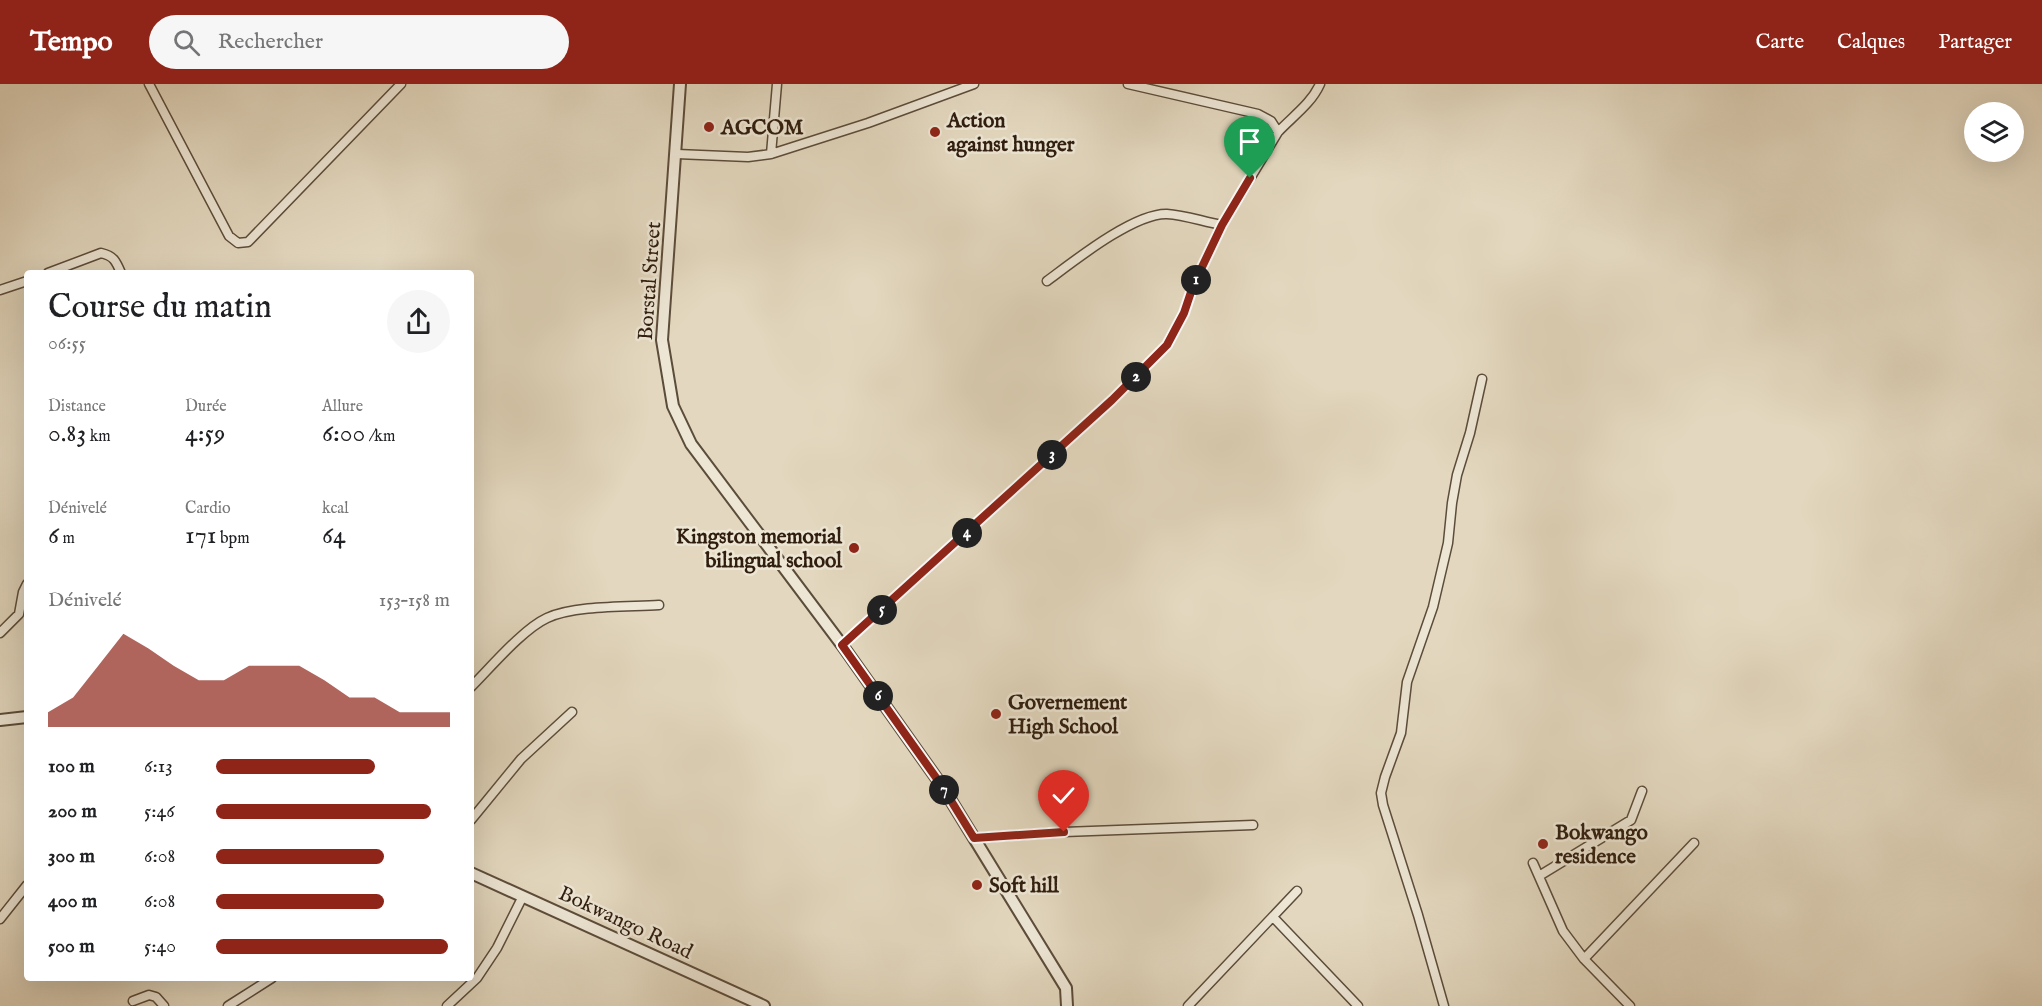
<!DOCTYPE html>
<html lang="fr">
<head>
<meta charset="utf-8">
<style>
  body { margin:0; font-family:"IM FELL English",serif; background:#f6f6f6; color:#202124; height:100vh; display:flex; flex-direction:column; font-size:22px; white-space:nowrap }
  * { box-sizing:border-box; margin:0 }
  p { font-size:20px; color:#757577 }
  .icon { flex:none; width:33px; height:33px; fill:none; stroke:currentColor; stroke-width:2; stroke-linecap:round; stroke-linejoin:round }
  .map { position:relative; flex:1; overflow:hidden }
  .details { position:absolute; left:24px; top:186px; width:450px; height:711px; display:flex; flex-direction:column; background:#fff; border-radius:6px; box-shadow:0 6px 24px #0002 }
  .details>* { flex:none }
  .buttons { position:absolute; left:1964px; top:18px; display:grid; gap:12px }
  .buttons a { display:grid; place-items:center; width:60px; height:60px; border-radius:50%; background:#fff; box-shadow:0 6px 24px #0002; font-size:30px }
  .pin { position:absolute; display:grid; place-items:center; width:51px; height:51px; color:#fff; margin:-62px -26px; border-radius:50% 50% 50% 0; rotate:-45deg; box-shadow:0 0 6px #0007 }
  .pin .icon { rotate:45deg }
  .km { position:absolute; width:30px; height:30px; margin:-15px; border-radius:50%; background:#222; color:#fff; font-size:16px; line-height:30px; text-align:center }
  .round { display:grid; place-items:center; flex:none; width:63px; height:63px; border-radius:32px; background:#f6f6f6 }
  .summary { display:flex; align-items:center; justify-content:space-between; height:102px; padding:0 24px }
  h1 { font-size:33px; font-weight:600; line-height:45px }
  .metrics { display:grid; grid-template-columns:repeat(3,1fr); gap:9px; height:102px; padding:6px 24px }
  .metrics div { display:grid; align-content:center }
  .metrics b { font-size:26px; font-weight:600 }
  .metrics small { font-size:16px; font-weight:400 }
  .metrics p { font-size:16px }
  .chart { height:168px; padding:12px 24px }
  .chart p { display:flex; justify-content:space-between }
  .chart svg { width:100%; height:108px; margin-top:6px; fill:#8f2418; opacity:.7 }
  ul { padding:0 24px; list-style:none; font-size:20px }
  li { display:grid; grid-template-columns:96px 72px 1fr; align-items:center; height:45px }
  li i { height:15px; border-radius:8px; background:#8f2418 }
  header { display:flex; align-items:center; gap:36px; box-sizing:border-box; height:84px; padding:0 30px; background:#8f2418; color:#fff }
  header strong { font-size:28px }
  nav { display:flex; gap:33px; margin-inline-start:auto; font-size:21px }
  .search { width:420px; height:54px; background:#f6f6f6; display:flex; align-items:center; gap:15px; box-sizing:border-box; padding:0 21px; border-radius:33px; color:#757577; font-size:22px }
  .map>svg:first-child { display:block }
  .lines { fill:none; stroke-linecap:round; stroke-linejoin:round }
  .minor-casing { stroke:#5c4c3a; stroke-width:11 }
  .tertiary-casing { stroke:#5c4c3a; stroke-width:14 }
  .minor { stroke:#ede6d5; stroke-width:8 }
  .tertiary { stroke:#ede6d5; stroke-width:10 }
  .route-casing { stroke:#fff; stroke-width:12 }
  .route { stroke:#8f2418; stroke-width:8 }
  .poi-dot { fill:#8f2418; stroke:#ede6d5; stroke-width:2 }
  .labels { text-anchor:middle; stroke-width:5; stroke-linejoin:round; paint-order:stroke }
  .poi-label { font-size:21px; font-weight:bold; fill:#2f1d0e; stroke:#ede6d5; text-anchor:start }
  .street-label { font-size:21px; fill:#2f1d0e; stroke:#ede6d5 }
</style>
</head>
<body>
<header>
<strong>Tempo</strong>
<div class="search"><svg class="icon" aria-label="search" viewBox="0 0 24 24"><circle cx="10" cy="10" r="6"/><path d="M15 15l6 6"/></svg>Rechercher</div>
<nav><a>Carte</a><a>Calques</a><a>Partager</a></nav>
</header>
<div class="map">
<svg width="2042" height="922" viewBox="0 0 2042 922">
  <rect width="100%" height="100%" fill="#e3d8bf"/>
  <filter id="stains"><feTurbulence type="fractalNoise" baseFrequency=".00333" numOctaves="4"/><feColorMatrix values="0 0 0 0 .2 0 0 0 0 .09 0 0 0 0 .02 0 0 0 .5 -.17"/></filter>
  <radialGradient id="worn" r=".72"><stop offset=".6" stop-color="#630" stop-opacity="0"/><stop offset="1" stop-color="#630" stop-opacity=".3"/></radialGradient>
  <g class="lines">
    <defs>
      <path id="minor" d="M149,0L229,152L238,159L248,158L401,0
        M1278,48C1293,32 1311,20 1320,0
        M677,70L748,73L771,70L868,39L974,0
        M771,70L777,0
        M48,189L101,169C114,172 116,177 121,189
        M1047,197C1074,177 1134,129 1167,130C1185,131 1204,138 1222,141
        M0,206L27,197
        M0,549L19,530L23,508L27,500
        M842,561L1112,316L1167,261L1184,229L1193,202L1222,141L1278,48L1271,37L1258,30L1128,0
        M471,603C491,583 523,545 547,534C575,521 628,523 659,521
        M471,736L521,675L572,628
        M974,754L1064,748L1253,741
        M1533,779L1563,847L1584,875L1630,922
        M1539,792L1631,736L1642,707
        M1273,833L1358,922
        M0,835L27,801
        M1584,875L1694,759
        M133,917L149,911L156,913L164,922
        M228,922L272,894
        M447,922L477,894L497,864L523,812
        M1188,922L1297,807
        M1444,922L1418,831L1383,721L1381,709L1385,693L1401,649L1407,598L1433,523L1448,459L1452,419L1457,391L1470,349L1482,295"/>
      <path id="tertiary" d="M680,0L662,256L673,322L691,360L842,561L942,702L1066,904L1067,922
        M0,636L27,633
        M471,789L764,922"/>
    </defs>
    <use href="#minor" class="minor-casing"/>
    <use href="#tertiary" class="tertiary-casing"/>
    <use href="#minor" class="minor"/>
    <use href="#tertiary" class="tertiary"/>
  </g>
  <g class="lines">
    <defs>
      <path id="route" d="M1064,748L974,754L942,702L842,561L1112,316L1167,261L1184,229L1193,202L1222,141L1250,94"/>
    </defs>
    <use href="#route" class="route-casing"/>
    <use href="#route" class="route"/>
  </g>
  <g class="poi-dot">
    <circle cx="709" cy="43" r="6"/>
    <circle cx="935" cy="48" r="6"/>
    <circle cx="854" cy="464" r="6"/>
    <circle cx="996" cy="630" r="6"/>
    <circle cx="1543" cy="760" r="6"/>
    <circle cx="977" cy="801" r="6"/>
  </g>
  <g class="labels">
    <g class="poi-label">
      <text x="947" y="43">Action<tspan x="947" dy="24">against hunger</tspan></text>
      <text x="721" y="50">AGCOM</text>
      <text x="842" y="459" text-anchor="end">Kingston memorial<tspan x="842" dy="24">bilingual school</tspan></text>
      <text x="1008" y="625">Governement<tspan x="1008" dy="24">High School</tspan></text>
      <text x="1555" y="755">Bokwango<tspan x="1555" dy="24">residence</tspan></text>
      <text x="989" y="808">Soft hill</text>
    </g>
    <g class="street-label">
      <text transform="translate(649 197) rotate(-86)" y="7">Borstal Street</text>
      <text transform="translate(626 838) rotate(25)" y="7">Bokwango Road</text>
    </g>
  </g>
  <rect width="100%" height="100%" filter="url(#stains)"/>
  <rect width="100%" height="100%" fill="url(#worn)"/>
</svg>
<div class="buttons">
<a><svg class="icon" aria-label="layers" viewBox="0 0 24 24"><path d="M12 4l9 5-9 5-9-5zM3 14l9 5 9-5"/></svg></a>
</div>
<div class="pin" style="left:1250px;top:94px;background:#1e9e55"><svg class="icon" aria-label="arrive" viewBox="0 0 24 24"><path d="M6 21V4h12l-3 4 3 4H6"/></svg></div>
<div class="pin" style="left:1064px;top:748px;background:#d93025"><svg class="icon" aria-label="check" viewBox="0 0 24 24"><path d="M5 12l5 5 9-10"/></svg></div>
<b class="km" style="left:1196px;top:196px">1</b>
<b class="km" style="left:1136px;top:293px">2</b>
<b class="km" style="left:1052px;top:371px">3</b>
<b class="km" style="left:967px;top:449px">4</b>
<b class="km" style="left:882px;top:526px">5</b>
<b class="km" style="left:878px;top:612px">6</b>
<b class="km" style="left:944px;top:706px">7</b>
<section class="details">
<div class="summary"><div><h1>Course du matin</h1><p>06:55</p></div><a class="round"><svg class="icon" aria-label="share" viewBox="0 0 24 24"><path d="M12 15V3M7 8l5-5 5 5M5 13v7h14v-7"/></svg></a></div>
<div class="metrics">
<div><p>Distance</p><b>0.83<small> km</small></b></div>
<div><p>Durée</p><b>4:59</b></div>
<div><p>Allure</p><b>6:00<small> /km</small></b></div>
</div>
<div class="metrics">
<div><p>Dénivelé</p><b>6<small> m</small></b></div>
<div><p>Cardio</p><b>171<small> bpm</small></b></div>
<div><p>kcal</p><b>64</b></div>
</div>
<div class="chart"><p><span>Dénivelé</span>153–158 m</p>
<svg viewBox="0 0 160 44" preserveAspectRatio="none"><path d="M0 44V38L10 32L20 19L30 6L40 12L50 19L60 25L70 25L80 19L90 19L100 19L110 25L120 32L130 32L140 38L150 38L160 38V44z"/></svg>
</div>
<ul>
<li><b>100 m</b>6:13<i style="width:68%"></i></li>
<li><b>200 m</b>5:46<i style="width:92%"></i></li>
<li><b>300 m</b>6:08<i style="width:72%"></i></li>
<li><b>400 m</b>6:08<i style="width:72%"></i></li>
<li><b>500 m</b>5:40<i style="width:99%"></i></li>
</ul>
</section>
</div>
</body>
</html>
